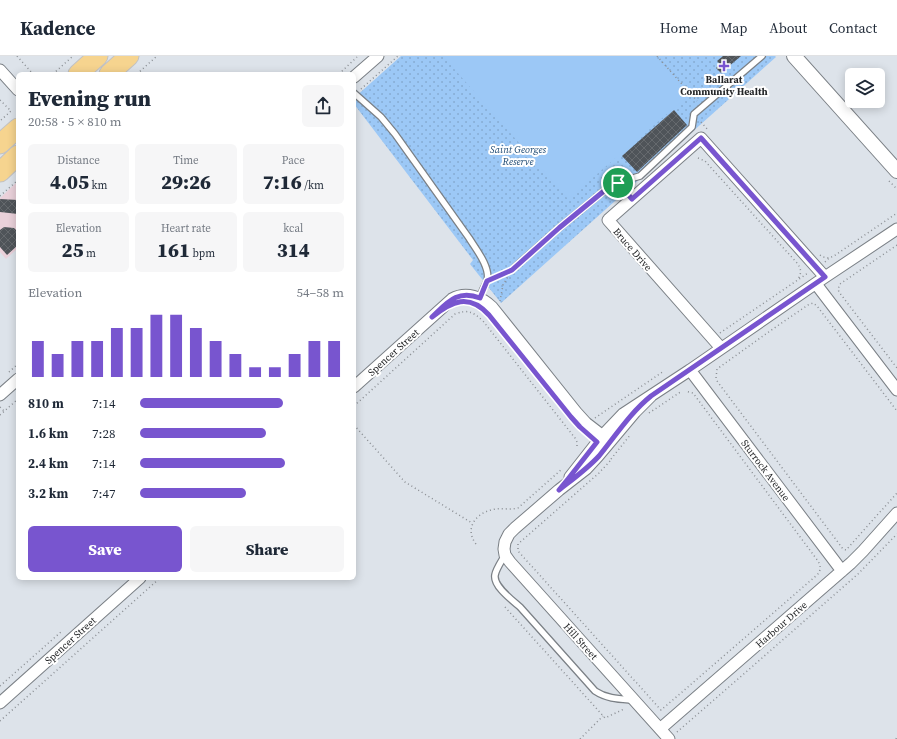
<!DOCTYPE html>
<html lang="en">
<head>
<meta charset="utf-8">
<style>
  body { margin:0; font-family:"Source Serif 4",serif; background:#f6f6f7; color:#1f2937; height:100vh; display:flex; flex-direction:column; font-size:15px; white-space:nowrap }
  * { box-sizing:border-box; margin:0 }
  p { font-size:13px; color:#747a83 }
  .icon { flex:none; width:22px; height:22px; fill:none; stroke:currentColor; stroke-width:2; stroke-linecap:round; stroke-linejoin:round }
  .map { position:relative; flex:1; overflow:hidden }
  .details { position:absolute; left:16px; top:16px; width:340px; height:508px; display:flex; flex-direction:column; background:#fff; border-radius:6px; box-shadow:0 2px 10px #0003 }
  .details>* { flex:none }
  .controls { position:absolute; left:845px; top:12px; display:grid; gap:8px }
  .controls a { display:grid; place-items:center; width:40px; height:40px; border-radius:6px; background:#fff; box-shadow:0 2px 10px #0003; font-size:20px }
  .pin { position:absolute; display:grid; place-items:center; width:34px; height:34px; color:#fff; margin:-17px; border:2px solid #fff; border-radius:50%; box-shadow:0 1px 4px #0007 }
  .round { display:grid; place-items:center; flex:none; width:42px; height:42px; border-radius:6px; background:#f6f6f7 }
  .overview { display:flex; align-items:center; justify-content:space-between; height:68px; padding:0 12px }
  h1 { font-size:22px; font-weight:800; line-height:30px }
  .metrics { display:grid; grid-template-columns:repeat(3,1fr); gap:6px; height:68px; padding:4px 12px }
  .metrics div { display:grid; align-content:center; border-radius:6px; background:#f6f6f7; text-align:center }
  .metrics b { font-size:20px; font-weight:800 }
  .metrics small { font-size:11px; font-weight:400 }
  .metrics p { font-size:11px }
  .chart { height:112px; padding:8px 12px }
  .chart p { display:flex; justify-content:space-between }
  .chart svg { width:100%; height:72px; margin-top:4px; stroke:#7855cf; stroke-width:6 }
  .action { display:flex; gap:8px; margin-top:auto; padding:8px 12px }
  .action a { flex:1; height:46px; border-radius:6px; background:#7855cf; color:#fff; font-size:16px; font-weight:800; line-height:46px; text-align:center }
  .action a+a { background:#f6f6f7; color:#1f2937 }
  ul { padding:0 12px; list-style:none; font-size:13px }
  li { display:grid; grid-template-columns:64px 48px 1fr; align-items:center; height:30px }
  li i { height:10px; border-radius:5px; background:#7855cf }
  header { display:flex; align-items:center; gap:24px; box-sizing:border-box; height:56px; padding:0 20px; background:#fff; border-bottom:1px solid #e0e1e3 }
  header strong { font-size:19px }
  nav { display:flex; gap:22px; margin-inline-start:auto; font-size:14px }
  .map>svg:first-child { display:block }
  .commercial { fill:#ead1da }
  .grass { fill:url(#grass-dots) }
  .garden { fill:#9cc8f6 }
  .building { fill:url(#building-cross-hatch) }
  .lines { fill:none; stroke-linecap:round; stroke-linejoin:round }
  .service-casing { stroke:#7b8086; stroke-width:8 }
  .minor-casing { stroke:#7b8086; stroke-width:13 }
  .tertiary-casing { stroke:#7b8086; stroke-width:16 }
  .trunk-casing { stroke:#c2c2c3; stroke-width:21 }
  .path { stroke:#8b8f94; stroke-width:1.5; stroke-dasharray:1 3; stroke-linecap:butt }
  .service { stroke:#fff; stroke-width:5.5 }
  .minor { stroke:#fff; stroke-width:11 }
  .tertiary { stroke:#fff; stroke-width:14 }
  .trunk { stroke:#f6d48f; stroke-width:19 }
  .route-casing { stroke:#fff; stroke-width:8 }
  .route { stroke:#7855cf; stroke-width:5 }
  .poi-dot { fill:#7855cf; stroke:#fff; stroke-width:1.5 }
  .labels { text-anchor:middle; stroke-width:4; stroke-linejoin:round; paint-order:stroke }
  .poi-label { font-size:10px; font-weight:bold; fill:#242628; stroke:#fff }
  .park-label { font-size:10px; font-style:italic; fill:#1a4771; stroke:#fff }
  .street-label { font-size:10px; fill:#242628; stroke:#fff }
</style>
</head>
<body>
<header>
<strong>Kadence</strong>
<nav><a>Home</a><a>Map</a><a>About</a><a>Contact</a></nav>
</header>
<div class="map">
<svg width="897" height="683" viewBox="0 0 897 683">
  <defs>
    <pattern id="grass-dots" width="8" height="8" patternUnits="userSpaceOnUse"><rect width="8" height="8" fill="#9cc8f6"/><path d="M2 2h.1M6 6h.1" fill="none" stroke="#86acd3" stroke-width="1.8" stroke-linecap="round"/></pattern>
    <pattern id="building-cross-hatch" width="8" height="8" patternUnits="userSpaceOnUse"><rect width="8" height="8" fill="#4f5459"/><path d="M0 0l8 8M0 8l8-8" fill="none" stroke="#65696d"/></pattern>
  </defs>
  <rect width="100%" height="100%" fill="#dde3ea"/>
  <path class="commercial" d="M18,125V192L6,203L0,196V142Z"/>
  <path class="grass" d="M401,0H775L776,1L501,247L470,208L473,204L354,48V42Z"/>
  <path class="garden" d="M443,0H655L689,39L568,143Z"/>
  <path class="building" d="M723,0H741L721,17L716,12L720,8L717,5Z
    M674,54L687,69L637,116L622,100Z
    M0,143L18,144V158L0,156Z
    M4,171L14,172L18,176V189L7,199L0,191V174Z"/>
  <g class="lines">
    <defs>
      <path id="service" d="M354,37L381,61L395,78L469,182C476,193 491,212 487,225C486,229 483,232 482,236C480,240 479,244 477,248
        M621,131L623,125L640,120L692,71L694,58L762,0
        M515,211L559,172L610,130L618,127L632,143
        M505,499C501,506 496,513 495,519C493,530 512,544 520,551L595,635C607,643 620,643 633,644"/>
      <path id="minor" d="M0,14L18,34
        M354,21L378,0
        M816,228L897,334
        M721,292L608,164L701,82L825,221
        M690,314L842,515
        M354,331L452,243C466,235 482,241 492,251L576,356L586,367L608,384
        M0,339L18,323
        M651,340L635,356L598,400L586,413L559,434L515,472L509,478L505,486L504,493L505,499L510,506L669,683
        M570,421L603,379L623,358L690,314L825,221L897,173
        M0,647L140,522
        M660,673L851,507L863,495L897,457"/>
      <path id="tertiary" d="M794,0L897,115"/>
      <path id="trunk" d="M78,18L98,0
        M109,18L129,0
        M0,88L18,72
        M0,116L18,99"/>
    </defs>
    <use href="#service" class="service-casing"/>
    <use href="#minor" class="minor-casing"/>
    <use href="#tertiary" class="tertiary-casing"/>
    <use href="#trunk" class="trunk-casing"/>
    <path class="path" d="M17,0L33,18
      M657,0L697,45
      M53,18L73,0
      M137,18L157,0
      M339,18L357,1
      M361,33L398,0
      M0,44L11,55L0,65
      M701,66L708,74
      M698,102L705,105L797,207C801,212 802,217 798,223
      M889,125L897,133
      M0,140L18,124
      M897,189L840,228L838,233L839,236L897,312
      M820,199L823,201L829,202
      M825,206L829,202L834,200L897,157
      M495,222L510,215
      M500,245L503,229L510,217
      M720,277L808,217
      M9,316L18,308
      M716,322L717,313L770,275L808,249L813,247L817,250L897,355
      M717,325L843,493L846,494L897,437
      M354,350L455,258C468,253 473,256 483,265L575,382L577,386V393
      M0,351L4,355
      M649,357L682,335
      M0,359L18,343
      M595,362L664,315
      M354,369L405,426L472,467
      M611,403L631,378
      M610,405L599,417L518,488V495L661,654L681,637L817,519C821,515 821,510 818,505L693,337L685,335
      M476,488C463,471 478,455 496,453C503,452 510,454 518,452L562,413
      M505,551L605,662L624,653
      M0,630L62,575
      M0,665L160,522
      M677,676L730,630L858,518L897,478
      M580,683L603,660
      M896,683L897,681"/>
    <use href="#service" class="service"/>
    <use href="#minor" class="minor"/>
    <use href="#tertiary" class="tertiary"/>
    <use href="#trunk" class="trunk"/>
  </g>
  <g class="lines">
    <defs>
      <path id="route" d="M701,82L825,221L651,340C631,356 616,379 599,400C587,413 573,423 559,434L568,423L597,386L580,371L571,361L489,259C469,237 452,245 432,261C447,247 457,233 480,242L487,225L512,214L559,172L610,130L618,127L632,143Z"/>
    </defs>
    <use href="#route" class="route-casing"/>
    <use href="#route" class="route"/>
  </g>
  <path class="poi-dot" d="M722 4h4v4h4v4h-4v4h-4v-4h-4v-4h4z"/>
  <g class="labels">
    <g class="poi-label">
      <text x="724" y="27">Ballarat<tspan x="724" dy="12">Community Health</tspan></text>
    </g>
    <g class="park-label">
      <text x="518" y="97">Saint Georges<tspan x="518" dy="12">Reserve</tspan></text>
    </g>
    <g class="street-label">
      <text transform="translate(633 193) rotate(49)" y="4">Bruce Drive</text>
      <text transform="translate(393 296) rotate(-42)" y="4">Spencer Street</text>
      <text transform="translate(766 414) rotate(53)" y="4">Sturrock Avenue</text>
      <text transform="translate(781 568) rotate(-41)" y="4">Harbour Drive</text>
      <text transform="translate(70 584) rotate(-42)" y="4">Spencer Street</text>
      <text transform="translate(581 585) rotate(48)" y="4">Hill Street</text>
    </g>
  </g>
</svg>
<div class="controls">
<a><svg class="icon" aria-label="layers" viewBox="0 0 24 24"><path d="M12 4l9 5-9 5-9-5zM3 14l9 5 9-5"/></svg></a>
</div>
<div class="pin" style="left:618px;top:127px;background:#1e9e55"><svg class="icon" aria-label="arrive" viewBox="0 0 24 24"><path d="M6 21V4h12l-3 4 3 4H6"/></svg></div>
<section class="details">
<div class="overview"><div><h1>Evening run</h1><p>20:58 · 5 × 810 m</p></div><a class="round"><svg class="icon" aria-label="share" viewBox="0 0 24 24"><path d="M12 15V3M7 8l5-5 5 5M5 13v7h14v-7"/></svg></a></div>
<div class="metrics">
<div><p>Distance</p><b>4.05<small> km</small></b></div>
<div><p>Time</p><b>29:26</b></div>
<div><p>Pace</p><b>7:16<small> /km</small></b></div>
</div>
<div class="metrics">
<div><p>Elevation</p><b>25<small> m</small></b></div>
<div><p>Heart rate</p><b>161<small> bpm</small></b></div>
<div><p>kcal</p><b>314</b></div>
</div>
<div class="chart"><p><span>Elevation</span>54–58 m</p>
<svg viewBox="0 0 160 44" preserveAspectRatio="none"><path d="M5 44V22M15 44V30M25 44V22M35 44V22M45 44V14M55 44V14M65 44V6M75 44V6M85 44V14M95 44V22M105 44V30M115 44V38M125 44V38M135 44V30M145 44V22M155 44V22"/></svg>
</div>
<ul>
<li><b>810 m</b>7:14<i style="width:70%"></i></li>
<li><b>1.6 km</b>7:28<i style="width:62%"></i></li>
<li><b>2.4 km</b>7:14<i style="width:71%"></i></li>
<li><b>3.2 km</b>7:47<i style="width:52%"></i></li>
</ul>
<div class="action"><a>Save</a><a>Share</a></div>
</section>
</div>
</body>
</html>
